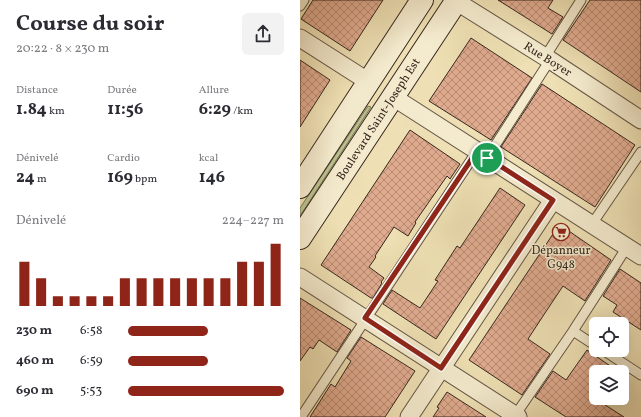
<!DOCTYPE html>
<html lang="fr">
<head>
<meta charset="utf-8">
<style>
  body { margin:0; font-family:Vollkorn,serif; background:#f2f2f3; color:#2b2b33; height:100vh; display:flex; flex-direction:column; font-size:15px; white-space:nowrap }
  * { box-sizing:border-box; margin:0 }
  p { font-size:13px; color:#7c7c81 }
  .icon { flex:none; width:22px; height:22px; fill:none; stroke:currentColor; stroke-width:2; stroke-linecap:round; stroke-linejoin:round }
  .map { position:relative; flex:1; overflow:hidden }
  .panel { display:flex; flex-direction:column; background:#fff; width:300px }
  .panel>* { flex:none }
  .buttons { position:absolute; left:289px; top:317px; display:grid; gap:8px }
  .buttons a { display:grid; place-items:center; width:40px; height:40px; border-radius:6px; background:#fff; box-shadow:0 4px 16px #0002; font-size:20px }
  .pin { position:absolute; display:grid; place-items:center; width:34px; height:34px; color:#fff; margin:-17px; border:2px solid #fff; border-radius:50%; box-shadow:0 1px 4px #0007 }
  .round { display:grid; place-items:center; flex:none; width:42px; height:42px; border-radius:6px; background:#f2f2f3 }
  .headline { display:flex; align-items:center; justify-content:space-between; height:68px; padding:0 16px }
  h1 { font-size:22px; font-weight:700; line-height:30px }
  .figures { display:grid; grid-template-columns:repeat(3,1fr); gap:6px; height:68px; padding:4px 16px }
  .figures div { display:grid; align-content:center }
  .figures b { font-size:17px; font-weight:700 }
  .figures small { font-size:11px; font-weight:400 }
  .figures p { font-size:11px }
  .chart { height:112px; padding:8px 16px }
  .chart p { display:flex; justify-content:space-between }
  .chart svg { width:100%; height:72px; margin-top:4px; stroke:#8f2418; stroke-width:6 }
  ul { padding:0 16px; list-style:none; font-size:13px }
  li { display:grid; grid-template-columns:64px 48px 1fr; align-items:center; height:30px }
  li i { height:10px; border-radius:5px; background:#8f2418 }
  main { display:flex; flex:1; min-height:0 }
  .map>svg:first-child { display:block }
  .grass { fill:#b9c28c; stroke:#787455 }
  .building { fill:url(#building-cross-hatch); stroke:#36271e }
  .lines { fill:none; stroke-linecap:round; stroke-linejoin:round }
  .service-casing { stroke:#645544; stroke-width:11 }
  .minor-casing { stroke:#645544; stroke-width:19 }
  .secondary-casing { stroke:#36271e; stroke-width:24 }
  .service { stroke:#f4ebce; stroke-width:9 }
  .minor { stroke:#f4ebce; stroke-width:17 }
  .secondary { stroke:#f4ebce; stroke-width:22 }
  .route-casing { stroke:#fff; stroke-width:8 }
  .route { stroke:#8f2418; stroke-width:5 }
  .labels { text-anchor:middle; stroke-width:3; stroke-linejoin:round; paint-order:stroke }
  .street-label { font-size:12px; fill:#36271e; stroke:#f4ebce }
  .poi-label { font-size:12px; fill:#36271e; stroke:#f4ebce }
</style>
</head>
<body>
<main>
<section class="panel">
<div class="headline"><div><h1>Course du soir</h1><p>20:22 · 8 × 230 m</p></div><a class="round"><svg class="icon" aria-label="share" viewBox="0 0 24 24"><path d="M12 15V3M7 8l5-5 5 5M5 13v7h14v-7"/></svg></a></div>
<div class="figures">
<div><p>Distance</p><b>1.84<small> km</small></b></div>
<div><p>Durée</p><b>11:56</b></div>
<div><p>Allure</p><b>6:29<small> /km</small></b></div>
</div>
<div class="figures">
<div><p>Dénivelé</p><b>24<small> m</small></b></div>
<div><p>Cardio</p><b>169<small> bpm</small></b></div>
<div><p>kcal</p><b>146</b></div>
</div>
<div class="chart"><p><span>Dénivelé</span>224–227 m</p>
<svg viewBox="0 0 160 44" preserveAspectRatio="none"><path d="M5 44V17M15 44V27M25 44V38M35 44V38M45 44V38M55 44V38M65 44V27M75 44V27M85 44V27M95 44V27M105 44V27M115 44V27M125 44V27M135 44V17M145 44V17M155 44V6"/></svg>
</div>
<ul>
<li><b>230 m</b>6:58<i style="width:51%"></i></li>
<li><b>460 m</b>6:59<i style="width:51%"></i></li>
<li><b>690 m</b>5:53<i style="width:100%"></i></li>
</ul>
</section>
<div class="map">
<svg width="341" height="417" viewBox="0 0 341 417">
  <defs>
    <pattern id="building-cross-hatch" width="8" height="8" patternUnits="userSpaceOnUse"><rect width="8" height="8" fill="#dfaa8e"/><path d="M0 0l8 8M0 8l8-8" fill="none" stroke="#b68a73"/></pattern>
  </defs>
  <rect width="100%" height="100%" fill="#eee0b4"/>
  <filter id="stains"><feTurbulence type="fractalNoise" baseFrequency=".005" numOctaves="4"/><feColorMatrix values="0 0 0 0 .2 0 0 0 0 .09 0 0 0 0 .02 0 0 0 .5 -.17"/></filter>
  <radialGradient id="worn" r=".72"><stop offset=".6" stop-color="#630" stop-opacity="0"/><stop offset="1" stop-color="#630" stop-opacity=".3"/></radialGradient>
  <path class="grass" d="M68,106L71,107L0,216V208Z"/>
  <path class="building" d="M13,0H83L50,51L1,19Z
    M198,0H253L248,8L263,17L252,34Z
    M290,0H341V92L263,40Z
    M171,38L232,78L191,140L129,101Z
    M0,60L30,80L0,127Z
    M242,84L335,145L295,207L201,147Z
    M110,130L160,164L150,179L147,176L115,222L116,223L108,236L94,227L75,256L76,257L69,267L84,278L81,282L82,283L73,298H71L21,265Z
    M200,188L225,205L136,339L83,304L92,290L120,308L138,281L135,280L157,246L160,248Z
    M263,227L311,260L285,301L263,286L245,313L228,339L250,354L222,395L169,360L257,228Z
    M320,269L341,283V330L313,312L317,305L303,296Z
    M0,298L51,330L37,352L19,340L13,349L10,347L0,361Z
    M61,337L115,371L85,417H10L31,384L35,387L51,361L47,358Z
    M287,350L319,372H296V399L324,417H266L235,397L253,371L266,380Z
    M147,392L186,417H133L139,408L137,407Z"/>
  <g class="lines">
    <defs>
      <path id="service" d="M0,6L4,0
        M245,57L281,0
        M187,158L250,60
        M292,224L341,152
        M273,331L296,346
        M303,350L341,375
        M1,417L177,151
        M214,417L273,331L327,247"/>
      <path id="minor" d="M154,0L250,60L341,120
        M0,38L69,82
        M93,97L341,256
        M0,277L218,417
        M109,417L253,200"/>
      <path id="secondary" d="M0,187L122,0
        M0,238L157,0"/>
    </defs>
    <use href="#service" class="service-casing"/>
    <use href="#minor" class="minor-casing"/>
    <use href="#secondary" class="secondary-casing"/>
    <use href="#service" class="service"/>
    <use href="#minor" class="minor"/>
    <use href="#secondary" class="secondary"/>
  </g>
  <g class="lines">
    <defs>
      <path id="route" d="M177,151L253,200L141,368L65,318Z"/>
    </defs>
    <use href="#route" class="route-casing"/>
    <use href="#route" class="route"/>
  </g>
  <defs>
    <symbol id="supermarket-ring" viewBox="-11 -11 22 22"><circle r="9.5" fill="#f4ebce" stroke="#8f2418" stroke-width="1.5"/><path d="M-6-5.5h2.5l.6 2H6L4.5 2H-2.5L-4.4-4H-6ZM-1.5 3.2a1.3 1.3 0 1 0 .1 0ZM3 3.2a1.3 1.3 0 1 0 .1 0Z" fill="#8f2418"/></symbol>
  </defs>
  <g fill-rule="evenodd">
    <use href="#supermarket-ring" x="251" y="222" width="20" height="20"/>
  </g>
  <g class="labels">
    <g class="street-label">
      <text transform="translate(248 59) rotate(32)" y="4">Rue Boyer</text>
      <text transform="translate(78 119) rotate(-57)" y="4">Boulevard Saint-Joseph Est</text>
    </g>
    <g class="poi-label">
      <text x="261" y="254">Dépanneur<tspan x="261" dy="14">G948</tspan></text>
    </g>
  </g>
  <rect width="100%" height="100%" filter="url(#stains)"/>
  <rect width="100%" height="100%" fill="url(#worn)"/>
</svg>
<div class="buttons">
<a><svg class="icon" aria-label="locate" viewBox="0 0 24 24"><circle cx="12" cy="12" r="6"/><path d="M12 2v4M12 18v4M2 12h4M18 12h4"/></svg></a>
<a><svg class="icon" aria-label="layers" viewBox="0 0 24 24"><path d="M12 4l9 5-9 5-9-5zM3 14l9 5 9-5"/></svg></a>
</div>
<div class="pin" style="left:187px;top:158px;background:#1e9e55"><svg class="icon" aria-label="arrive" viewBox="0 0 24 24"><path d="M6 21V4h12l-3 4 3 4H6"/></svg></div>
</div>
</main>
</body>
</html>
